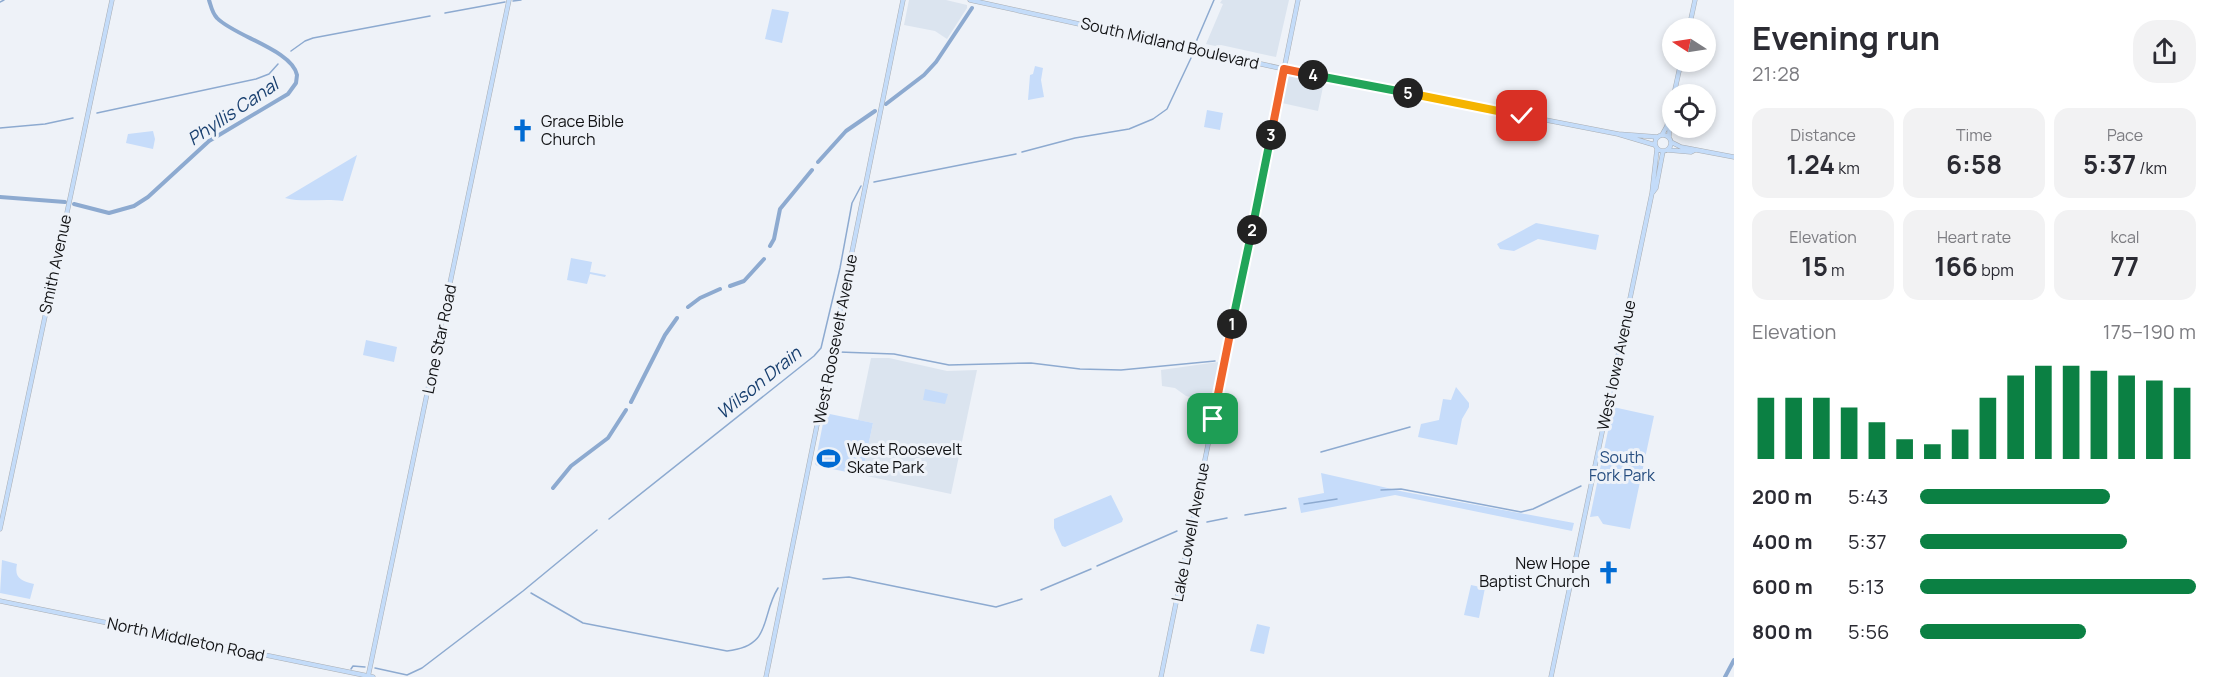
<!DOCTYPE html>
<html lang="en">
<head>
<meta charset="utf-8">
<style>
  body { margin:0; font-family:Manrope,sans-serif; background:#f2f2f3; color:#2b2b33; height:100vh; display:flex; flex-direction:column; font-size:22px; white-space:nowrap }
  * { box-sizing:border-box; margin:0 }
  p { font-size:20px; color:#7c7c81 }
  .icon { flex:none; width:33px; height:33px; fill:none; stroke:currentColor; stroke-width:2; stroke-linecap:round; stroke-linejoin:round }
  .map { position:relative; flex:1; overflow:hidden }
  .panel { display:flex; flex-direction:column; background:#fff; width:480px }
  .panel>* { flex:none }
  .needle { width:39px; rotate:282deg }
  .tools { position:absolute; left:1662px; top:18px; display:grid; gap:12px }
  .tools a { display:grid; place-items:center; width:54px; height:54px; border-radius:50%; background:#fff; box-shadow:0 3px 9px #0003; font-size:30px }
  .pin { position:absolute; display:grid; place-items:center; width:51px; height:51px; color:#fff; margin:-26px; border-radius:12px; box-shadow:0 3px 9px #0006 }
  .km { position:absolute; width:30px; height:30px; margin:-15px; border-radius:50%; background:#222; color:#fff; font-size:16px; line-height:30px; text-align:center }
  .round { display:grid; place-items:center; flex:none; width:63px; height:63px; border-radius:24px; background:#f2f2f3 }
  .summary { display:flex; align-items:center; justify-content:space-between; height:102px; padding:0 18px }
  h1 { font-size:33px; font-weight:700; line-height:45px }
  .figures { display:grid; grid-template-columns:repeat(3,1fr); gap:9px; height:102px; padding:6px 18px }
  .figures div { display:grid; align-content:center; border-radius:15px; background:#f2f2f3; text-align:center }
  .figures b { font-size:26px; font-weight:700 }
  .figures small { font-size:16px; font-weight:400 }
  .figures p { font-size:16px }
  .chart { height:168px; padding:12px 18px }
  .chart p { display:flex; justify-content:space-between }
  .chart svg { width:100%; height:108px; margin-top:6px; stroke:#0b8043; stroke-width:6 }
  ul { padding:0 18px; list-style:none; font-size:20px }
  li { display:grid; grid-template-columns:96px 72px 1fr; align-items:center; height:45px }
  li i { height:15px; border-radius:8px; background:#0b8043 }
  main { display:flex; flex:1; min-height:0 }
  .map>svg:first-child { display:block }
  .built { fill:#dbe4ef }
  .green { fill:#c6dcfa }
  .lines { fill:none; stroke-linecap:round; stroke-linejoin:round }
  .stream { stroke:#8daad0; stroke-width:1.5 }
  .canal { stroke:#8daad0; stroke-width:4 }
  .secondary-casing { stroke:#aaaeb3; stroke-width:5 }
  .secondary { stroke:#c4dcf9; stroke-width:4 }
  .split-1-casing { stroke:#fff; stroke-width:12 }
  .split-2-casing { stroke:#fff; stroke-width:12 }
  .split-3-casing { stroke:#fff; stroke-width:12 }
  .split-4-casing { stroke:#fff; stroke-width:12 }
  .split-5-casing { stroke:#fff; stroke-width:12 }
  .split-6-casing { stroke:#fff; stroke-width:12 }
  .split-7-casing { stroke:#fff; stroke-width:12 }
  .split-1 { stroke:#f0652b; stroke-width:8 }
  .split-2 { stroke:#22a559; stroke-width:8 }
  .split-3 { stroke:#22a559; stroke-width:8 }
  .split-4 { stroke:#f0652b; stroke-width:8 }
  .split-5 { stroke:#22a559; stroke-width:8 }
  .split-6 { stroke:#f5b400; stroke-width:8 }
  .split-7 { stroke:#f5b400; stroke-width:8 }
  .labels { text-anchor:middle; stroke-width:6; stroke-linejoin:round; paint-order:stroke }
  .street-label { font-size:16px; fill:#121315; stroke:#eef2f8 }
  .poi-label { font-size:16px; fill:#121315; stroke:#eef2f8; text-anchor:start }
  .park-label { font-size:16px; fill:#284f81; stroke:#eef2f8 }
  .water-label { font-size:18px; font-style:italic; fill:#183f6f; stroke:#eef2f8 }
</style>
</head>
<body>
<main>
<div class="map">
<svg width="1734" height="677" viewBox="0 0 1734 677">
  <rect width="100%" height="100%" fill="#eef2f8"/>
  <path class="built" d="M909,0H946L967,5V8L947,39L935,31L904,25Z
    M1222,0H1289L1276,57L1221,45L1215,46L1206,44L1223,4L1220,3Z
    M1290,75L1324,82L1318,111L1282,103L1287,78Z
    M871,358H889L947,371L977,370L951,494L862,475L873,423L858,420Z
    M1218,362L1219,364L1212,402L1186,396L1175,388L1162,386L1161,370Z"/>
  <path class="green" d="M772,9L789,12L782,43L765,39Z
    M1035,66L1043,68L1041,80L1044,97L1028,100L1030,75L1033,74Z
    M1207,110L1223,113L1220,130L1204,127Z
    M153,131L155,139L153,149L126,143L128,134Z
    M357,155L343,201C323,198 305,203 285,198Z
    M1536,223L1599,235L1596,250L1538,239L1514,251L1500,249L1497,244Z
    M571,258L592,262L590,272L606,275L605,277L590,274L587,284L567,280Z
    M366,340L397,347L394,362L363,355Z
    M1456,387L1469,403V407L1462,419L1457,445L1418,437L1421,424L1439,420L1443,399L1451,400Z
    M925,389L948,394L945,404L923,400Z
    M1613,407L1654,416L1630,529L1603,524L1598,516L1590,517Z
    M825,413L873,423L862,475L817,466L815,464Z
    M1321,473L1405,492L1574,523L1572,531L1395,495L1301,513L1298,498L1324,493Z
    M1111,495L1123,519L1122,522L1065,547L1062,546L1054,528V519Z
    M2,560L17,564C14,578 21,581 34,584L30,599L0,593Z
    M1471,585L1485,588L1479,618L1464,615Z
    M1257,624L1270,627L1264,654L1250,651Z"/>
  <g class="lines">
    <path class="stream" d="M513,1L521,0
      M0,2L4,0
      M445,13L505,2
      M1196,42L1214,0
      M291,51L305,41L313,38L430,16
      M97,113L256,79L269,74L278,64
      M0,128L45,124L73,118
      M1022,152L1075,138L1129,129L1153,119L1167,109L1191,58
      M874,182L1016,154
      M839,352L894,354L949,365L1031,363L1080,369L1121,370L1215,361
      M1321,452L1410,427
      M1381,490L1401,489L1521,512L1533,509L1581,486
      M1304,504L1337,499
      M1245,515L1286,508
      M609,519L814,356L821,348L840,268L852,203L861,186
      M1207,522L1227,518
      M1097,566L1177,531
      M823,579L849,577L996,607L1022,599
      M1041,590L1091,569
      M531,593L583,623L727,651C773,646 760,617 778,588
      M375,668L407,675L422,668L523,591L597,530
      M351,669L353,666L365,667"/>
    <path class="canal" d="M886,104L924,75L936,62L972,8
      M818,162L846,131L875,111
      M0,197L65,202
      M74,204L109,213L134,206L148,197L209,141L288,94L296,83L297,75C292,50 234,36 217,18C212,13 211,6 209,0
      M770,246L774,239L780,209L812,170
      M730,286L744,281L764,259
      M688,307L700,298L720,289
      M631,402L665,335L677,318
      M553,488L571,466L608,438L626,410
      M1725,677L1734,660"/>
    <defs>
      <path id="secondary" d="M970,0L1284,69L1618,134L1655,145
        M1689,28L1695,0
        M1674,94L1681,62
        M1618,134L1658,137
        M1655 143a8 8 0 1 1 16 0a8 8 0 1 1-16 0Z
        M1662,135L1667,126L1672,100
        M1669,137L1670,112
        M1671,142L1681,147L1734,157
        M1668,150L1691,152L1695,150
        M1653,192L1656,188L1663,151
        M0,529L112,0
        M0,601L373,677
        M368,677L509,0
        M766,677L903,0
        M1161,677L1298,0
        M1551,677L1652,193L1657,149"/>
    </defs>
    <use href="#secondary" class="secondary-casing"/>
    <use href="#secondary" class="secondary"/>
  </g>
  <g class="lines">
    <defs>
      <path id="split-1" d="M1213,419L1232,324"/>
      <path id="split-2" d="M1232,324L1252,230"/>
      <path id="split-3" d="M1252,230L1271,135"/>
      <path id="split-4" d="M1271,135L1284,69L1313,75"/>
      <path id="split-5" d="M1313,75L1408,93"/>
      <path id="split-6" d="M1408,93L1503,112"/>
      <path id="split-7" d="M1503,112L1522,116"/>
    </defs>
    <use href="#split-1" class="split-1-casing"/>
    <use href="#split-2" class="split-2-casing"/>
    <use href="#split-3" class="split-3-casing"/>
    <use href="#split-4" class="split-4-casing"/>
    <use href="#split-5" class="split-5-casing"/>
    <use href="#split-6" class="split-6-casing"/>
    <use href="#split-7" class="split-7-casing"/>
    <use href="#split-1" class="split-1"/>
    <use href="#split-2" class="split-2"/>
    <use href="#split-3" class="split-3"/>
    <use href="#split-4" class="split-4"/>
    <use href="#split-5" class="split-5"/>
    <use href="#split-6" class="split-6"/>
    <use href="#split-7" class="split-7"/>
  </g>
  <defs>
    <symbol id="church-bare" viewBox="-9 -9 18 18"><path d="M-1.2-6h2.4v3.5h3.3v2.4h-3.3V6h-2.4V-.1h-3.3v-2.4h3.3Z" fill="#006bd3" stroke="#eef2f8" stroke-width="2.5" paint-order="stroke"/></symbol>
    <symbol id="stadium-bare" viewBox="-9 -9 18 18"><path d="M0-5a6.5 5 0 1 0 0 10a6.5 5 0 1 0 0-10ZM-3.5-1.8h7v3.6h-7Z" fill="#006bd3" stroke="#eef2f8" stroke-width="2.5" paint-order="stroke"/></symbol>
  </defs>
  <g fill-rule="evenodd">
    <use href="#church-bare" x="506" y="114" width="33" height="33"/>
    <use href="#stadium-bare" x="812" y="442" width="33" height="33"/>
    <use href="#church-bare" x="1592" y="556" width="33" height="33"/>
  </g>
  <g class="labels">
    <g class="street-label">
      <text transform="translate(1170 43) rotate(13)" y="6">South Midland Boulevard</text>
      <text transform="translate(55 264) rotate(-78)" y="6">Smith Avenue</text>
      <text transform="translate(439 339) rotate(-78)" y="6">Lone Star Road</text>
      <text transform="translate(835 339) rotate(-79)" y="6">West Roosevelt Avenue</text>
      <text transform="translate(1616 365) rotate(-78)" y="6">West Iowa Avenue</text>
      <text transform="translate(1190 532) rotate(-79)" y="6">Lake Lowell Avenue</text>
      <text transform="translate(186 639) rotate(12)" y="6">North Middleton Road</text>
    </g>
    <g class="poi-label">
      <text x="541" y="127">Grace Bible<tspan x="541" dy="18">Church</tspan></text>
      <text x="847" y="455">West Roosevelt<tspan x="847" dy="18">Skate Park</tspan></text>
      <text x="1590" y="569" text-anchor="end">New Hope<tspan x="1590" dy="18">Baptist Church</tspan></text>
    </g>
    <g class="park-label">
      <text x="1622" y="463">South<tspan x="1622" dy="18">Fork Park</tspan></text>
    </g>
    <g class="water-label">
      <text transform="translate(233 112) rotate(-34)" y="6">Phyllis Canal</text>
      <text transform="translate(759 383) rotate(-39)" y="6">Wilson Drain</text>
    </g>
  </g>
</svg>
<div class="tools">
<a><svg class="needle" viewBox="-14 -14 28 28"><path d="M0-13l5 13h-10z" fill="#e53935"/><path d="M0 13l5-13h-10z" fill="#7c7c81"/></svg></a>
<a><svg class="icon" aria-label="locate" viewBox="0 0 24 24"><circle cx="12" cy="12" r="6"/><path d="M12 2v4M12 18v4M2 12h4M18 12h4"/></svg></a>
</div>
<div class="pin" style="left:1213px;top:419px;background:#1e9e55"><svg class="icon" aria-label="arrive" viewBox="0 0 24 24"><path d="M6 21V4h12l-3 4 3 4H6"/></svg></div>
<div class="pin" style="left:1522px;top:116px;background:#d93025"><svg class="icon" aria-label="check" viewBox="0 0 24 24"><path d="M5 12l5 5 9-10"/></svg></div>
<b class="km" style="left:1232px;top:324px">1</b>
<b class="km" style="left:1252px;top:230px">2</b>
<b class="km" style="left:1271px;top:135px">3</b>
<b class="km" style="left:1313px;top:75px">4</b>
<b class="km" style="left:1408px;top:93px">5</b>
</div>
<section class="panel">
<div class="summary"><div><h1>Evening run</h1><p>21:28</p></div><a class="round"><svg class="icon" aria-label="share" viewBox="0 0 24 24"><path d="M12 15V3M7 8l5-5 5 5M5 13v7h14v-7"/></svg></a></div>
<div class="figures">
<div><p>Distance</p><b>1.24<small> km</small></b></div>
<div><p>Time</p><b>6:58</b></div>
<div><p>Pace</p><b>5:37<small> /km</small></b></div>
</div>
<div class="figures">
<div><p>Elevation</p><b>15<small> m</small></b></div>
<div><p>Heart rate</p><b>166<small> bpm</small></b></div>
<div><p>kcal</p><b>77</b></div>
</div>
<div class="chart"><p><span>Elevation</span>175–190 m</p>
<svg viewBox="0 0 160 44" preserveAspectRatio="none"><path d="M5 44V19M15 44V19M25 44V19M35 44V23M45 44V29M55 44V36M65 44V38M75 44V32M85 44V19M95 44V10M105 44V6M115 44V6M125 44V8M135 44V10M145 44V12M155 44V15"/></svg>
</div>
<ul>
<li><b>200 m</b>5:43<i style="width:69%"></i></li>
<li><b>400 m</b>5:37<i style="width:75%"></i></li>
<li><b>600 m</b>5:13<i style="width:100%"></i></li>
<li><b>800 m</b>5:56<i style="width:60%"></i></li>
</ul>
</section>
</main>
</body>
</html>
